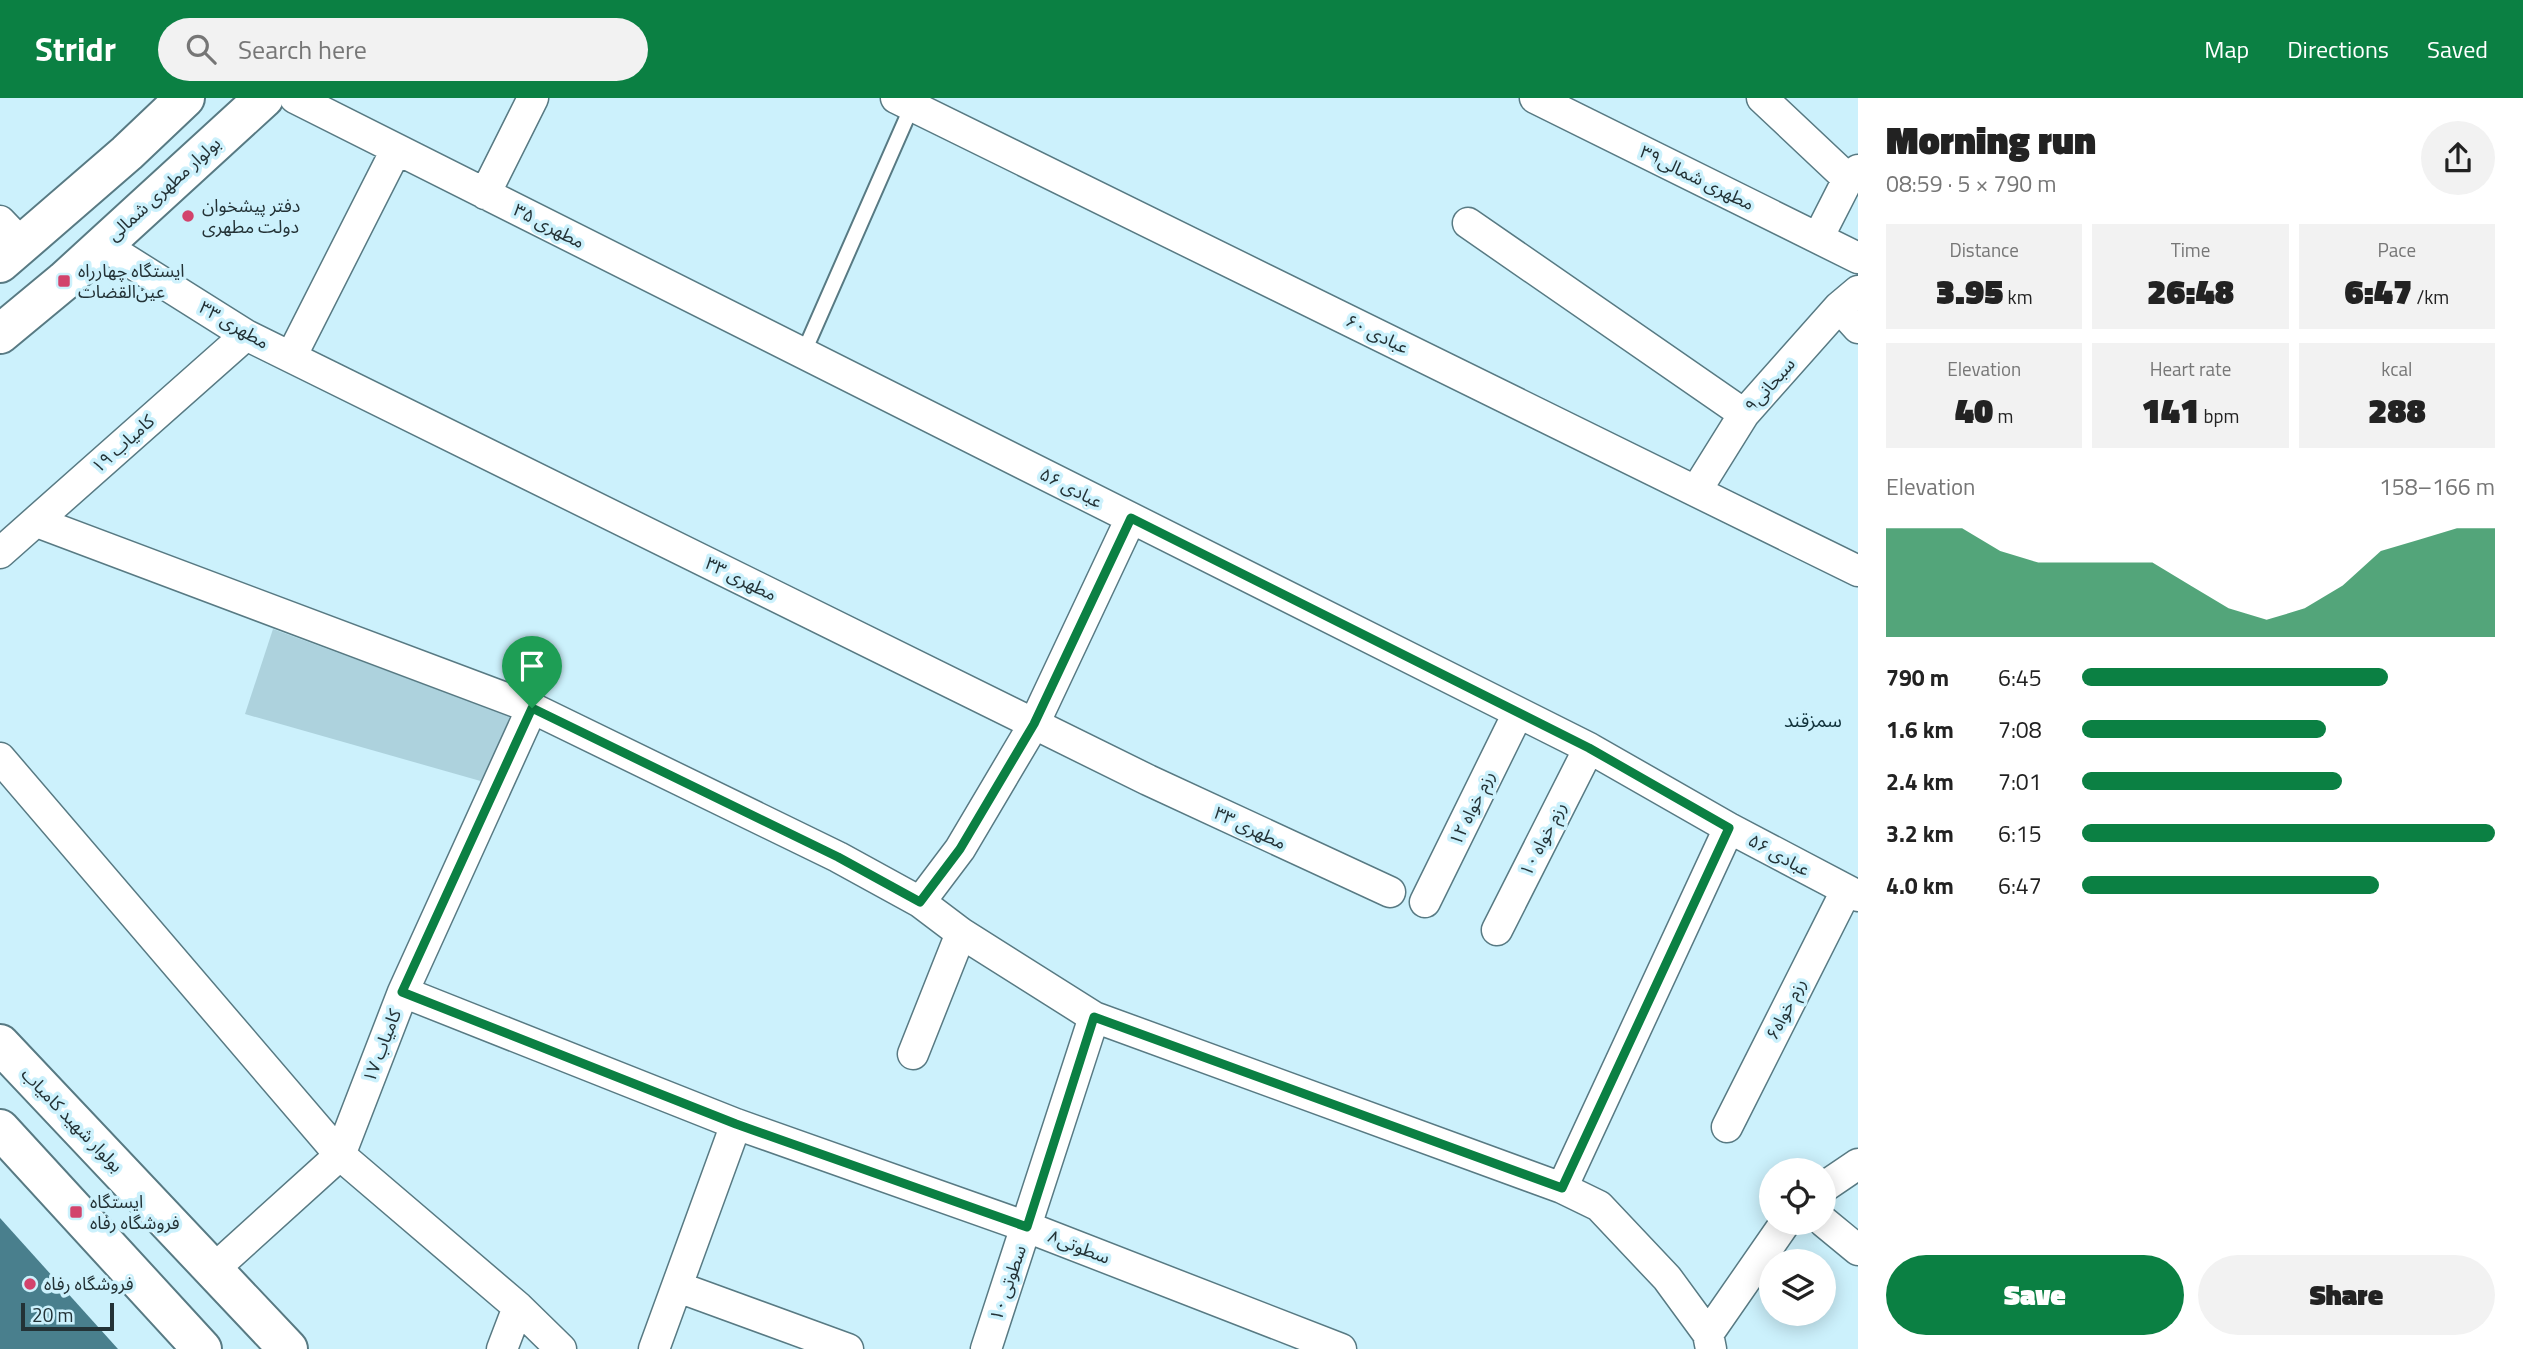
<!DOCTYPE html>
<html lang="en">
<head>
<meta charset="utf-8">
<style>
  body { margin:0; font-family:"Titillium Web","Noto Sans Arabic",sans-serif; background:#f2f2f2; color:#222; height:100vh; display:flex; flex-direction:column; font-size:26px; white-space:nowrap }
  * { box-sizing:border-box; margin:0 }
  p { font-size:23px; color:#767676 }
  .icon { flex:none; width:38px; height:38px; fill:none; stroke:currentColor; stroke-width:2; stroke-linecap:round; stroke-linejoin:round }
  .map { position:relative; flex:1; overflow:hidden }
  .details { display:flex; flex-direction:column; background:#fff; width:665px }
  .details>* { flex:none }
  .tools { position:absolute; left:1759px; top:1060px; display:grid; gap:14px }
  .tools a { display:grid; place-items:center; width:77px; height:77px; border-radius:50%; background:#fff; box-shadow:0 4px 18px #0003; font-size:35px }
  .scale { position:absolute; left:21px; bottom:18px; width:93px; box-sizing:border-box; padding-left:7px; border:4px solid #233236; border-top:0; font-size:19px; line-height:24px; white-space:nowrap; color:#233236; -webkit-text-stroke:5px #ccf1fc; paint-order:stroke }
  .pin { position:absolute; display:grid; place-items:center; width:60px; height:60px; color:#fff; margin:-72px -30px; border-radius:50% 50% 50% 0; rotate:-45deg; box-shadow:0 0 7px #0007 }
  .pin .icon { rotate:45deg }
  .round { display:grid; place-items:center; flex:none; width:74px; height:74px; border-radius:37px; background:#f2f2f2 }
  .summary { display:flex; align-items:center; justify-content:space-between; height:119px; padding:0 28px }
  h1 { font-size:38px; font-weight:800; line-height:52px }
  .figures { display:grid; grid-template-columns:repeat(3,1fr); gap:10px; height:119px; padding:7px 28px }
  .figures div { display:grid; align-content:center; border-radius:0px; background:#f2f2f2; text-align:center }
  .figures b { font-size:35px; font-weight:800 }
  .figures small { font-size:19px; font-weight:400 }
  .figures p { font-size:19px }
  .chart { height:196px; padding:14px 28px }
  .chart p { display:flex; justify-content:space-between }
  .chart svg { width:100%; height:126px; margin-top:7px; fill:#0b8043; opacity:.7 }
  .cta { display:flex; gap:14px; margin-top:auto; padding:14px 28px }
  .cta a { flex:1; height:80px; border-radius:42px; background:#0b8043; color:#fff; font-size:28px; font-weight:800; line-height:80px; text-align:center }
  .cta a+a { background:#f2f2f2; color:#222 }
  ul { padding:0 28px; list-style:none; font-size:23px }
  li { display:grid; grid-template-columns:112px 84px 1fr; align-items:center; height:52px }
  li i { height:18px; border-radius:9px; background:#0b8043 }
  header { display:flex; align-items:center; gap:42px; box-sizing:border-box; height:98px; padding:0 35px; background:#0b8043; color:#fff }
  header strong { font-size:33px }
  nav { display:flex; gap:38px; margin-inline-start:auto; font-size:24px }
  .search { width:490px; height:63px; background:#f2f2f2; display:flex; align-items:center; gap:18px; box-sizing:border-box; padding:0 24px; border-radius:38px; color:#767676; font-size:26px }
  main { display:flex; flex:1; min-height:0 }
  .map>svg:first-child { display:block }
  .green { fill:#add2dd }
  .building { fill:#497f8d }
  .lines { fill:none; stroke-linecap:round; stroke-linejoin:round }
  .service-casing { stroke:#587a83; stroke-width:18 }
  .minor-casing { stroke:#587a83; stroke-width:33 }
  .secondary-casing { stroke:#587a83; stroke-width:42 }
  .primary-casing { stroke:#587a83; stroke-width:42 }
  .service { stroke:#fff; stroke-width:14 }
  .minor { stroke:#fff; stroke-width:30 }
  .secondary { stroke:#fff; stroke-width:38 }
  .primary { stroke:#fff; stroke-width:38 }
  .route-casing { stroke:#fff; stroke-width:14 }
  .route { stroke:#0b8043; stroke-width:9 }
  .poi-dot { fill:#d2436c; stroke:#ccf1fc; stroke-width:2.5 }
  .labels { text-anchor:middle; stroke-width:7; stroke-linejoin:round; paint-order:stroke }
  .street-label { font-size:18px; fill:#233236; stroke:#ccf1fc }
  .poi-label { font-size:18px; fill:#233236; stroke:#ccf1fc; text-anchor:start }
  .neighbourhood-label { font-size:19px; fill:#0f3039; stroke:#ccf1fc }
</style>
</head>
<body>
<header>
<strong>Stridr</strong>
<div class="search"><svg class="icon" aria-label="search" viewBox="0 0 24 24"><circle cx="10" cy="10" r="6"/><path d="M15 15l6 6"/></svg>Search here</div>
<nav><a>Map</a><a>Directions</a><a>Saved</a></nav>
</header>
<main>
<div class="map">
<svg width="1858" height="1251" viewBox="0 0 1858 1251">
  <rect width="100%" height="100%" fill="#ccf1fc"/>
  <path class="green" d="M273,531L510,618L484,684L245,616Z"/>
  <path class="building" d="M0,1120L118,1251H0Z"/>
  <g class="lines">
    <defs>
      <path id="service" d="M803,256L912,8"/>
      <path id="minor" d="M295,0L1589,650L1729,730L1858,798
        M896,0L1858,473
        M1535,0L1858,160
        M1762,0L1848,81
        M485,96L533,0
        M0,123L22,146
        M1468,125L1744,316
        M1818,140L1848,81L1858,72
        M103,147L246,237L1148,682L1390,794
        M1839,209L1858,230
        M291,259L396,52
        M1696,393L1744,316L1839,209L1858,193
        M37,424L532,610L838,759L920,804L961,835L1094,919L1562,1090L1599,1108L1667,1180L1708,1236L1711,1251
        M0,455L246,237
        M0,660L340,1057L518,1209L561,1251
        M920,804L960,751L1034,626L1131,420
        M1425,804L1518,615
        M1497,832L1589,650
        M403,894L736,1026L1027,1129L1341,1251
        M913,956L961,835
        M1727,1029L1846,793
        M1824,1089L1858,1066
        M1562,1090L1729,730
        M1824,1124L1858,1152
        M214,1171L340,1057L403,894L532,610
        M678,1189L848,1251
        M1708,1236L1785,1125
        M502,1251L518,1209
        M654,1251L736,1026
        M986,1251L1094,919"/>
      <path id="secondary" d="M0,165L127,55L185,0
        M0,236L64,183L264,0"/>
      <path id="primary" d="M0,946L288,1251
        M0,1031L202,1251"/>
    </defs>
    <use href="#service" class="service-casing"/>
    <use href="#minor" class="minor-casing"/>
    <use href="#secondary" class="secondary-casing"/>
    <use href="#primary" class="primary-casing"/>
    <use href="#service" class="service"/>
    <use href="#minor" class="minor"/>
    <use href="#secondary" class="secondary"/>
    <use href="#primary" class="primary"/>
  </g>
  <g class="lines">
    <defs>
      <path id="route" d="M1131,420L1589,650L1729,730L1562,1090L1094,919L1027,1129L736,1026L402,894L532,610L838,759L920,804L960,751L1034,626Z"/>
    </defs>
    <use href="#route" class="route-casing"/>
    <use href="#route" class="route"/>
  </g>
  <g class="poi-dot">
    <circle cx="188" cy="118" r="7"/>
    <rect x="57" y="176" width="14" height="14" rx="3.5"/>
    <rect x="69" y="1107" width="14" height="14" rx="3.5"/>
    <circle cx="30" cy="1186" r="7"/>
  </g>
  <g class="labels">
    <g class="street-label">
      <text transform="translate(1697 80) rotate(26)" y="6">مطهری شمالی۳۹</text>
      <text transform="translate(164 91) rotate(-42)" y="6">بولوار مطهری شمالی</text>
      <text transform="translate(549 128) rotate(27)" y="6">مطهری ۳۵</text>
      <text transform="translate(234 227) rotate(30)" y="6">مطهری ۳۳</text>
      <text transform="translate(1377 236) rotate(26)" y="6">عبادی ۶۰</text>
      <text transform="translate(1770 287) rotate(-49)" y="6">سبحانی۹</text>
      <text transform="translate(123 346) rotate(-42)" y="6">کامیاب ۱۹</text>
      <text transform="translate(1071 390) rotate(27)" y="6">عبادی ۵۶</text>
      <text transform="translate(741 481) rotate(26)" y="6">مطهری ۳۳</text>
      <text transform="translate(1472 710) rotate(-64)" y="6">رزم خواه ۱۲</text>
      <text transform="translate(1250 730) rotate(25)" y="6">مطهری ۳۳</text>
      <text transform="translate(1543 741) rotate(-63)" y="6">رزم خواه ۱۰</text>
      <text transform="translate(1779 757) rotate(29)" y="6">عبادی ۵۶</text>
      <text transform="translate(1786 911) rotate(-63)" y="6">رزم خواه۶</text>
      <text transform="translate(382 948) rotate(-69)" y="6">کامیاب ۱۷</text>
      <text transform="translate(72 1022) rotate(46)" y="6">بولوار شهید کامیاب</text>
      <text transform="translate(1079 1149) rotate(21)" y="6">سطوتی۸</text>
      <text transform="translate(1008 1185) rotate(-71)" y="6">سطوتی ۱۰</text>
    </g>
    <g class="poi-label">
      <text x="202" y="114">دفتر پیشخوان<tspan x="202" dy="21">دولت مطهری</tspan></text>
      <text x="78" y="179">ایستگاه چهارراه<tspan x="78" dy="21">عین‌القضات</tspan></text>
      <text x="90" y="1110">ایستگاه<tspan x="90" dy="21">فروشگاه رفاه</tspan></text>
      <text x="44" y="1192">فروشگاه رفاه</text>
    </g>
    <g class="neighbourhood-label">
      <text x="1813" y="629">سمزقند</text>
    </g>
  </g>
</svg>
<div class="tools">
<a><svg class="icon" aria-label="locate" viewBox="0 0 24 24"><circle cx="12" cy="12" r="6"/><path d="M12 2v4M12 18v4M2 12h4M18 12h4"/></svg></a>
<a><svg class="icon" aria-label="layers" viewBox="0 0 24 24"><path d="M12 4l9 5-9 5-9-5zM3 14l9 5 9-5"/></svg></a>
</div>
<div class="scale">20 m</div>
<div class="pin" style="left:532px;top:610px;background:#1e9e55"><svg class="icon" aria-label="arrive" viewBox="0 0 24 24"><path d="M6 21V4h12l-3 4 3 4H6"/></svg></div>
</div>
<section class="details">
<div class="summary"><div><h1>Morning run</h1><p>08:59 · 5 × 790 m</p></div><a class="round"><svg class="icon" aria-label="share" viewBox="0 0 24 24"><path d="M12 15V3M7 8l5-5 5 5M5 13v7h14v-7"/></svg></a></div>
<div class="figures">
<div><p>Distance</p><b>3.95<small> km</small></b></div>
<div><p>Time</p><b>26:48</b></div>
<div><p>Pace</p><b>6:47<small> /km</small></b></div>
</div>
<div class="figures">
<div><p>Elevation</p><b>40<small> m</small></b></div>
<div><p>Heart rate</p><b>141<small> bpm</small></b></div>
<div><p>kcal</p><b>288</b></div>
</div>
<div class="chart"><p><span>Elevation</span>158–166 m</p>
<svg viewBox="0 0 160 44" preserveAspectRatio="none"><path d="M0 44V6L10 6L20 6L30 14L40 18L50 18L60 18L70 18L80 26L90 34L100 38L110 34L120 26L130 14L140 10L150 6L160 6V44z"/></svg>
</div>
<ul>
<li><b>790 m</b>6:45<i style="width:74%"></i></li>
<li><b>1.6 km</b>7:08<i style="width:59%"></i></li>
<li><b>2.4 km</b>7:01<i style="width:63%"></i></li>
<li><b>3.2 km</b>6:15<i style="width:100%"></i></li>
<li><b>4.0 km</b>6:47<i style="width:72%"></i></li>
</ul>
<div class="cta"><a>Save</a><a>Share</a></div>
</section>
</main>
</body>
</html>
